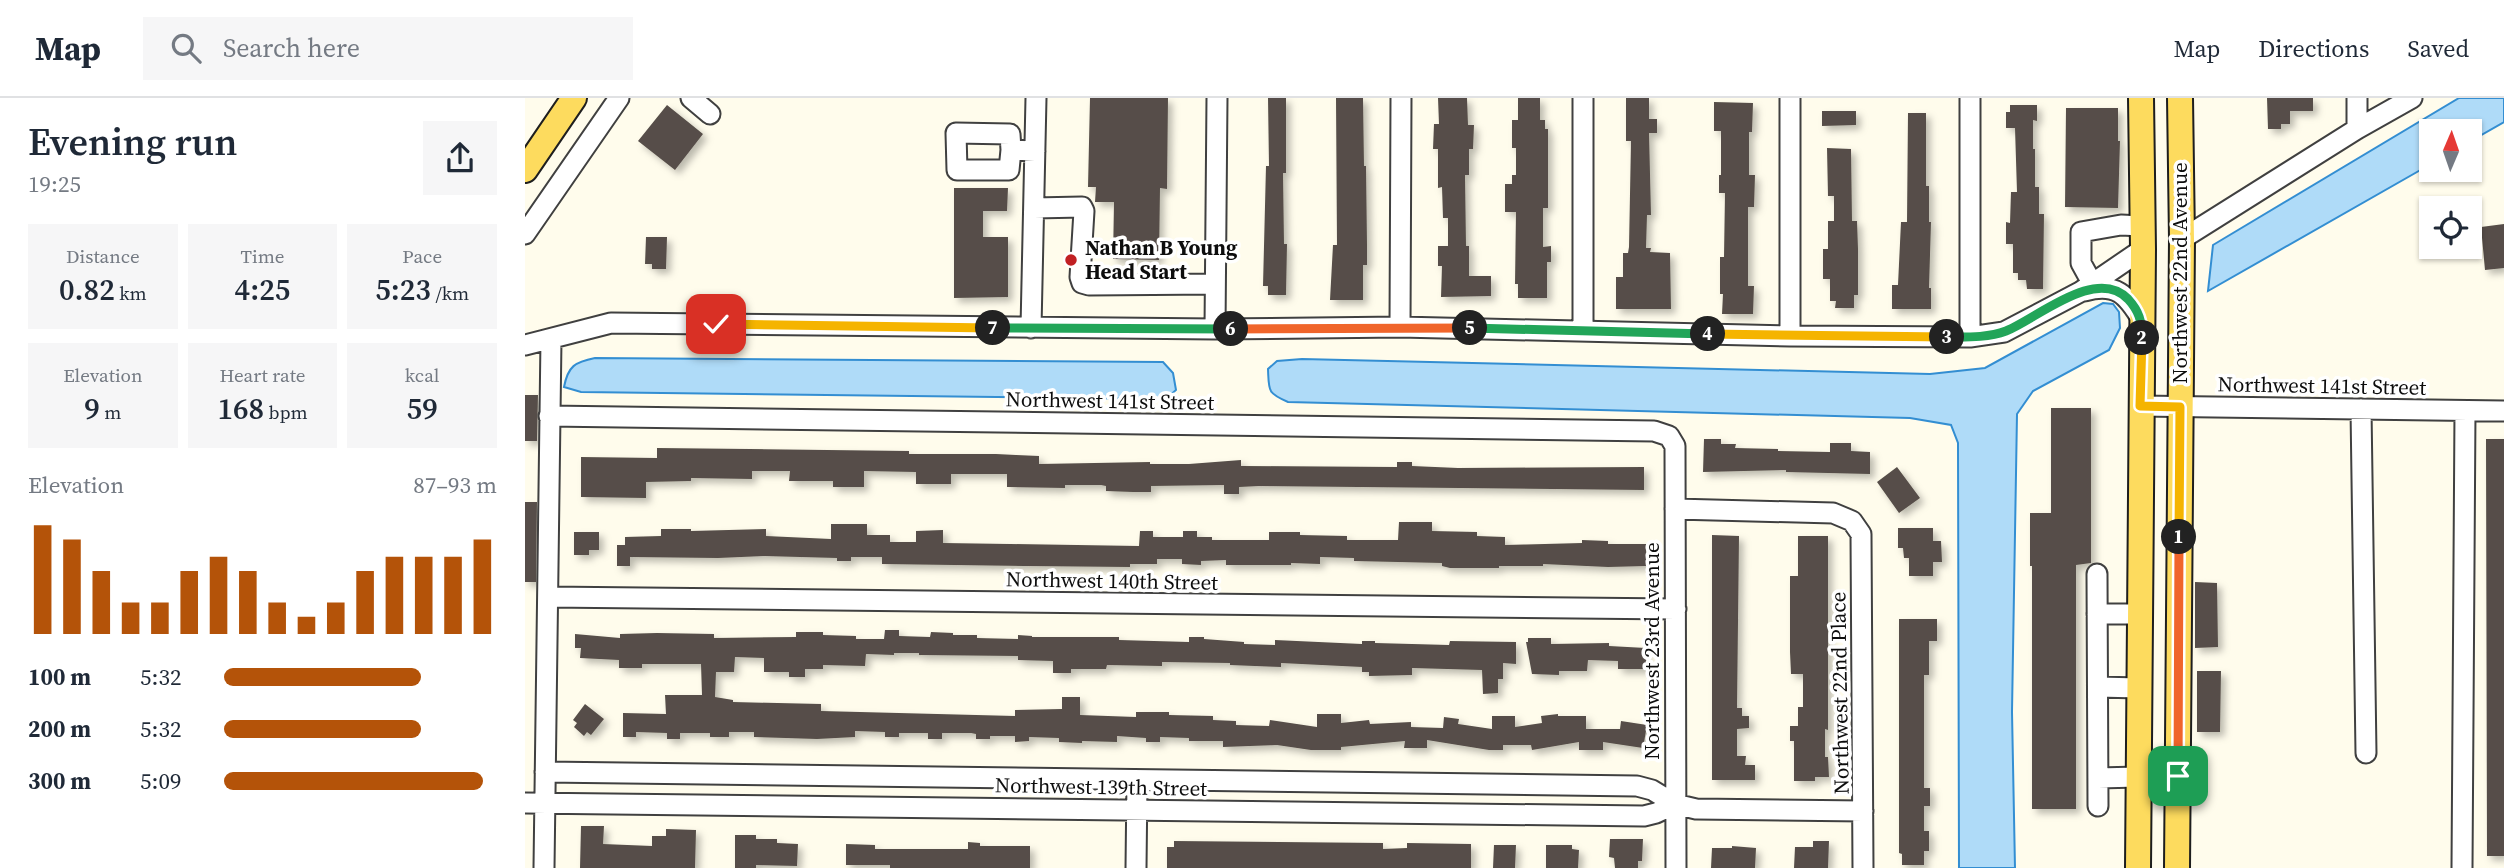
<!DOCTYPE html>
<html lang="en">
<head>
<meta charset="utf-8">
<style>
  body { margin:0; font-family:"Source Serif 4",serif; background:#f6f6f7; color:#1f2937; height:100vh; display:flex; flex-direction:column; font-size:26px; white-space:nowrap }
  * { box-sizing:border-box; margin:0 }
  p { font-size:23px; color:#747a83 }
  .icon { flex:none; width:38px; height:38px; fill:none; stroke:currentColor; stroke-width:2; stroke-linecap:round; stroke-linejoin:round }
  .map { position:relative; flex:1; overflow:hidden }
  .drawer { display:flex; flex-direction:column; background:#fff; width:525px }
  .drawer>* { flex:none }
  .needle { width:46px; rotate:2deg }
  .buttons { position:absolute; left:1894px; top:21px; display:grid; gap:14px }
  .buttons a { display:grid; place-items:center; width:63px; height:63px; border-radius:0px; background:#fff; box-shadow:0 2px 5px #0004; font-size:35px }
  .pin { position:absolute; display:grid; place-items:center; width:60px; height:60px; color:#fff; margin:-30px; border-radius:14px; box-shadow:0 4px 10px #0006 }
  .km { position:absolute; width:35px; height:35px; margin:-18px; border-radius:50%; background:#222; color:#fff; font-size:19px; line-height:35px; text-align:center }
  .round { display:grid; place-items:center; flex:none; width:74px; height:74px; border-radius:0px; background:#f6f6f7 }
  .headline { display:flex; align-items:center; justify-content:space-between; height:119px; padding:0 28px }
  h1 { font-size:38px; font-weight:600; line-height:52px }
  .metrics { display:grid; grid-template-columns:repeat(3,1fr); gap:10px; height:119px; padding:7px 28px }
  .metrics div { display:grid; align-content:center; border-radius:0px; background:#f6f6f7; text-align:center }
  .metrics b { font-size:30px; font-weight:600 }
  .metrics small { font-size:19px; font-weight:400 }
  .metrics p { font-size:19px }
  .chart { height:196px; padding:14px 28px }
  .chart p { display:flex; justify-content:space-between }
  .chart svg { width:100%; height:126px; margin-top:7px; stroke:#b45309; stroke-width:6 }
  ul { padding:0 28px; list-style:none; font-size:23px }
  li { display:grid; grid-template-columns:112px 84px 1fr; align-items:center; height:52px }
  li i { height:18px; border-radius:9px; background:#b45309 }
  header { display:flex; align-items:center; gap:42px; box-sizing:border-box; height:98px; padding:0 35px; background:#fff; border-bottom:2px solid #e0e1e3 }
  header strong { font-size:33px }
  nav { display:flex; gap:38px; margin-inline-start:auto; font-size:24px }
  .search { width:490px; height:63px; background:#f6f6f7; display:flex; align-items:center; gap:18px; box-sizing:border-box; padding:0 24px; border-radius:0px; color:#747a83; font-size:26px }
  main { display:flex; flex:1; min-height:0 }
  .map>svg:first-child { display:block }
  .water { fill:#afdbf8; stroke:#338ed2; stroke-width:2 }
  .building { fill:#564e48; filter:url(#shadow) }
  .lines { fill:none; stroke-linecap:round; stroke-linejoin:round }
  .minor-casing { stroke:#404040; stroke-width:23 }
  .major-casing { stroke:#1e1e1e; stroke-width:28 }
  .minor { stroke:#fff; stroke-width:19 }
  .major { stroke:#fddb5e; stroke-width:24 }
  .split-1-casing { stroke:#fff; stroke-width:14 }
  .split-2-casing { stroke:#fff; stroke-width:14 }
  .split-3-casing { stroke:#fff; stroke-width:14 }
  .split-4-casing { stroke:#fff; stroke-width:14 }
  .split-5-casing { stroke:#fff; stroke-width:14 }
  .split-6-casing { stroke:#fff; stroke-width:14 }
  .split-7-casing { stroke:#fff; stroke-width:14 }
  .split-8-casing { stroke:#fff; stroke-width:14 }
  .split-1 { stroke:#f0652b; stroke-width:9 }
  .split-2 { stroke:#f5b400; stroke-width:9 }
  .split-3 { stroke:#22a559; stroke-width:9 }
  .split-4 { stroke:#f5b400; stroke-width:9 }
  .split-5 { stroke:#22a559; stroke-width:9 }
  .split-6 { stroke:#f0652b; stroke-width:9 }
  .split-7 { stroke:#22a559; stroke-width:9 }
  .split-8 { stroke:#f5b400; stroke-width:9 }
  .poi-dot { fill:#c12023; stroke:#fff; stroke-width:2.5 }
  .labels { text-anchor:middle; stroke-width:7; stroke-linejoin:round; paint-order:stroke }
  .poi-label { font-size:21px; font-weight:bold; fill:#0d0d0d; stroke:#fff; text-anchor:start }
  .street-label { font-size:21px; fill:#0d0d0d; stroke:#fff }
</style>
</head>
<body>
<header>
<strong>Map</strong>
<div class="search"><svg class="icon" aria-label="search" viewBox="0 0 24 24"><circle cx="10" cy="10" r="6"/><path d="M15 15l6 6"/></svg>Search here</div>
<nav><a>Map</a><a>Directions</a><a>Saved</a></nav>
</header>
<main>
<section class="drawer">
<div class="headline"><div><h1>Evening run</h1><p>19:25</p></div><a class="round"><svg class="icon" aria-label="share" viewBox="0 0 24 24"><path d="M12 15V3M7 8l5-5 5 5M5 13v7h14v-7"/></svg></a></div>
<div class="metrics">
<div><p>Distance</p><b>0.82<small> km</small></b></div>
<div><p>Time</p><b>4:25</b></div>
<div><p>Pace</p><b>5:23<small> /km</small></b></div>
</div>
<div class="metrics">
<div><p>Elevation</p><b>9<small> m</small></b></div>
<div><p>Heart rate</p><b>168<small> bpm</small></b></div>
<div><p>kcal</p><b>59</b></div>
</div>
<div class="chart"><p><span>Elevation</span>87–93 m</p>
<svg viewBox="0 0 160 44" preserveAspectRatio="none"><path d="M5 44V6M15 44V11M25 44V22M35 44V33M45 44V33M55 44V22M65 44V17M75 44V22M85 44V33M95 44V38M105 44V33M115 44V22M125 44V17M135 44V17M145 44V17M155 44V11"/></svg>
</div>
<ul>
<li><b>100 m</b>5:32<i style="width:72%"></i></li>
<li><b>200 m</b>5:32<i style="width:72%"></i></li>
<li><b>300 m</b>5:09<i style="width:95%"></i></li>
</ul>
</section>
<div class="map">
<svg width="1979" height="770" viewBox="0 0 1979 770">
  <defs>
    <filter id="shadow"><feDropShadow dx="4.5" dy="4.5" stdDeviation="3.5" flood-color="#0004"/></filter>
  </defs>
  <rect width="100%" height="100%" fill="#fffcec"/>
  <path class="water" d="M1934,0H1979V24L1944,44V33H1906V66L1683,193L1688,147Z
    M1578,205L1588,206L1594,214L1595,230L1584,252L1508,293L1492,316L1487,614L1490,770H1434L1433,345L1426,327L1385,320L763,304C742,295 744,293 743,271L752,263L777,261L1405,276L1460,270Z
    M70,260L638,264L648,275L651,292L641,301L56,294L39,289C43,268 50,264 70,260Z"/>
  <path class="building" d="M565,0H643L642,91L635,90L634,162L588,161L589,104H570L571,89H563Z
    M743,0H761V75H758L759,146H762L761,197H743V188H738L741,68H744Z
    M811,0H838L839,68H841L842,147V167H838V202H805L808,147H812Z
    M913,0H942L943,27H949L948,51H944V77H940L941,148H944V178H966V198L916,199L917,168H913V148H923V120H918L917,89L913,90V51H908L909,26H914Z
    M993,0H1015V22H1020V31H1023V110H1018V149L1026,148V164H1022V200H993V186H990L991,114H980V86H987V77H991V50H987V22H993Z
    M1101,0H1124V21H1132V35H1124L1126,117H1122L1121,150H1126L1125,154L1145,155L1146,211H1091V179H1098V155H1103L1104,149L1106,43H1101Z
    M1742,0H1788V13H1765V26H1756V31H1743Z
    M1189,4L1228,5L1227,34H1224V77H1230L1229,109H1223V188H1229L1228,216H1197L1198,196H1195V159H1199L1200,95H1194V77H1196V33H1189Z
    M142,7L178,36L150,72L113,43Z
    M1485,7H1512V23L1508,22V51H1510V89H1514V116H1519L1518,191H1502L1501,182H1493V175H1488V146H1481V124L1485,125L1486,94H1492L1490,30H1481V14H1485Z
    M1541,10H1593V43H1595L1593,110L1540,109Z
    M1297,13H1331V27L1297,28Z
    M1383,15H1401V88H1404V124H1406L1404,190H1406V211H1367V187H1373L1376,124H1382Z
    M1302,50L1326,51L1327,123H1332L1333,151V197H1329V210H1310L1311,203H1305V181H1298V151H1303V123H1309V98H1303Z
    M429,90H483L482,113H458V139H483V199L429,200Z
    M1979,126V170L1960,172L1956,129Z
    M121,139H142L141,171H127V166H120Z
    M0,297H13L12,343H0Z
    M1526,310H1566V465L1551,467V711H1507V468H1505V415H1526Z
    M1179,341H1196V346H1211L1210,350L1253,351V353L1305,354V345H1326V353L1345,354V376L1261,374V372L1178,374Z
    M1961,341H1979V758H1962Z
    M132,350L384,353V356H471L514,358V366L625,364V366H664L716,362V368L872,369V364H887V368L933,370L1119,369V392L734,388L714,389V396H699V387L626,388V394H608L581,393V388L576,387H540V390L482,389V376H426V386H391V374L339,373V389H308V383H264L265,373H227V381L166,380V383L121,384V400L56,399V359L132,360Z
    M1372,369L1395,400L1374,415L1352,384Z
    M0,404H12L11,484H0Z
    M874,424H907V433L952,434V438L980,439V447L1057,445V442L1083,443V446H1121V468L1083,469L1018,466V468H974V470H925L917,468V465L829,463V460L795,459V466L766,465V467H701V462L676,463V467L657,466V461H632V466H605V469L501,468L357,466V459H326V463H312V460L239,458L193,460L105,459V468H92V447H100V439L136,438V431H166V433L241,431V438L306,441V426H342V437H365V444H391V433L418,432V445L614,448L615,433H628V439H658V433H672V439H687V442H744V434H775V437L822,438V442H873Z
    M1373,430H1408V443H1416L1417,464H1408V478H1384V460H1379L1378,450H1373Z
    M49,434H74V452H64V457H49Z
    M1187,437L1214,438L1212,610H1217V618H1224V630L1212,631V658H1221L1220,667H1230V682H1187Z
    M1273,438H1303V632L1300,631V659H1303L1304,679H1290V683H1269V643H1265V628H1273V609H1278V576H1266L1265,554V478H1273Z
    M1670,484L1692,485L1693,549L1670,550Z
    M1374,521H1412V543H1404V577H1399V690H1405V708H1399V733H1404V753H1399V767H1377V756L1374,755Z
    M360,532H374V538L405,539L406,534L428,535V537H452V540L493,541V537L507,538V539H594V542L664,544V539H679V541L719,544V546L750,547V542L837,546V543H850V545L924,547L925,543L991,544V566L978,565V581H973V595L958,596L957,572L887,570V577L844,578V574H837V569L756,565V569L705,567V565L637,564V568L582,567L581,571H546V575H528V563L493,562V558L394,557V555H369V557L341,556L340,568L298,567V571H280V579H264V574H239V560L210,559L209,574H191L190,599L208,602V604L296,606V613L490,618V612L537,611V599H555V617L611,619V614H644V617L688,618V622L711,623V627L744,628L745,622L792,629V616H816V625L844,622L845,626L886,624V629L918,630L919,619L934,621L933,626L967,631V618H990V629L1017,625L1016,618L1033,616V618H1061V631H1095L1096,623L1122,627L1118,650L1078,644V652H1054V644L1007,652L1006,647H978V652H964L902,642V650H879L880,643L816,649V652H786L752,647L698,649V643H664V640L635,639V644H621V640L592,638V644L557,643V645L534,644V640L504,639V643L490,644V638H465V641H451V636L446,635H417V641H403V635H374V639H360V634L330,633V639L292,641L229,639V634H204V639H185V635H155V641H142V635L111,634V639H98V615L141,616L140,597H177L176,566H117V570H94V562L55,560L56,550H50V536L95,540V536L132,535L189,536V540L271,539V534H298V537L331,538V541H359Z
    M1003,540H1026V546L1084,545V548L1121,550V571H1093V563L1063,562L1062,573H1034V577L1007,576L1001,544H1003Z
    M1672,573H1696L1695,634H1672Z
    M60,606L79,621L66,637L62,634L59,638L49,629L52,625L48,622Z
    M56,728H79L78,746L127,748V738H141V731L171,732L170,770H55Z
    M210,737H231V741H252V745L273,746L272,768L231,767V770H210Z
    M1085,741H1118L1117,763H1113V770H1090L1089,760L1084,759Z
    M649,743L858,745V751L882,750V745L946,746V770H642V749H649Z
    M1288,743H1304L1303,770H1269L1270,749H1288Z
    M443,744L455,745V748H505V770H365V767H321V746L350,747V751H443Z
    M969,747H991L990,770H968Z
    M1021,747H1047V751L1054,752L1053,770H1021Z
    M1207,748L1231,750L1230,770H1186L1187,750H1207Z"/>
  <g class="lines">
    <defs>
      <path id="minor" d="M166,0L185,16
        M1265,0V238
        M1445,0V239
        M1832,31V0
        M486,52L484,72H432L431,35L485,36L486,52L510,53
        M509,110L557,109L559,113L555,179L557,185L564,187L690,186
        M0,136L94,0
        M1657,141L1832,31L1887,0
        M1567,185L1556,165V134L1596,127L1617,128
        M1560,193C1591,184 1602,197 1617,222
        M875,229L876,0
        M506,230L511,0
        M690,231L692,0
        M1058,232V0
        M0,247L86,225L690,231L875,229L1265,238L1445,239L1479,234L1555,194L1618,151
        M1615,308L1979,313
        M1836,311L1841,655
        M24,318L1129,333L1144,338L1150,348L1151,770
        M1150,411L1308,415L1327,423L1336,436L1338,770
        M1572,476L1573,708
        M23,499L1151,511
        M1572,516H1614
        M1573,589L1614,590
        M20,674L1112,688L1127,692L1150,706L1171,711L1338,713
        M1573,680L1613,679
        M0,705L1119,718L1131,715L1150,706
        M19,770L26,241
        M611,770L612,682
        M1937,770L1940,313"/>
      <path id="major" d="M0,72L49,0
        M1613,770L1618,151L1616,0
        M1652,770L1657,141L1655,0"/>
    </defs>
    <use href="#minor" class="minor-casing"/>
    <use href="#major" class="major-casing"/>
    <use href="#minor" class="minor"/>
    <use href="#major" class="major"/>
  </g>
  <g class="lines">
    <defs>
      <path id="split-1" d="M1653,678L1654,439"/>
      <path id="split-2" d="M1617,240L1615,308L1655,309L1654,439"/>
      <path id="split-3" d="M1422,239C1441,239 1463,240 1481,233C1513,220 1571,168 1603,201C1614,213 1617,223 1617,240"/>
      <path id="split-4" d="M1183,236L1422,239"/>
      <path id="split-5" d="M945,230L1183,236"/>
      <path id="split-6" d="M706,231L945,230"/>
      <path id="split-7" d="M468,230L706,231"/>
      <path id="split-8" d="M191,226L468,230"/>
    </defs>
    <use href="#split-1" class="split-1-casing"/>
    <use href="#split-2" class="split-2-casing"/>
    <use href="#split-3" class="split-3-casing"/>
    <use href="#split-4" class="split-4-casing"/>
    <use href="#split-5" class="split-5-casing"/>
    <use href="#split-6" class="split-6-casing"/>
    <use href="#split-7" class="split-7-casing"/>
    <use href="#split-8" class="split-8-casing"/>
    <use href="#split-1" class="split-1"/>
    <use href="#split-2" class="split-2"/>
    <use href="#split-3" class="split-3"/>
    <use href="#split-4" class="split-4"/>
    <use href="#split-5" class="split-5"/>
    <use href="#split-6" class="split-6"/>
    <use href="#split-7" class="split-7"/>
    <use href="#split-8" class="split-8"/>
  </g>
  <circle class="poi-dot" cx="546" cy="162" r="7"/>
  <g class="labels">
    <g class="poi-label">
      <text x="560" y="157">Nathan B Young<tspan x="560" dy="24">Head Start</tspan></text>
    </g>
    <g class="street-label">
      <text transform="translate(1655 175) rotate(-90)" y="7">Northwest 22nd Avenue</text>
      <text transform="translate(1797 288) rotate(1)" y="7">Northwest 141st Street</text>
      <text transform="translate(585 303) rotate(1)" y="7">Northwest 141st Street</text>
      <text transform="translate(587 483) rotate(1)" y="7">Northwest 140th Street</text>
      <text transform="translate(1127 553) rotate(-90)" y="7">Northwest 23rd Avenue</text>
      <text transform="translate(1315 595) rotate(-91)" y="7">Northwest 22nd Place</text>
      <text transform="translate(576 689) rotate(1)" y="7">Northwest 139th Street</text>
    </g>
  </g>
</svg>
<div class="buttons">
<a><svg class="needle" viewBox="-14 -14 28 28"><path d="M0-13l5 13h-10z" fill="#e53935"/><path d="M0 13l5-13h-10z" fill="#747a83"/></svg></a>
<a><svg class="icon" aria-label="locate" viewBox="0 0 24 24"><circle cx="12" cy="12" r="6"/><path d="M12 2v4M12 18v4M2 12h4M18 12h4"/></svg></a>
</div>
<div class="pin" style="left:1653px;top:678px;background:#1e9e55"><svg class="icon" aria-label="arrive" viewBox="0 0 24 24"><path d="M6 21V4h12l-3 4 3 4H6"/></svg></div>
<div class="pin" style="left:191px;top:226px;background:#d93025"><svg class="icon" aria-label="check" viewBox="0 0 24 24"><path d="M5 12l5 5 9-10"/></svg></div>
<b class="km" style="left:1654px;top:439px">1</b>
<b class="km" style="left:1617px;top:240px">2</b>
<b class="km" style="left:1422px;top:239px">3</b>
<b class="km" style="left:1183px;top:236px">4</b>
<b class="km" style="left:945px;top:230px">5</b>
<b class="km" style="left:706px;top:231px">6</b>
<b class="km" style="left:468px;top:230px">7</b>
</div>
</main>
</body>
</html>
